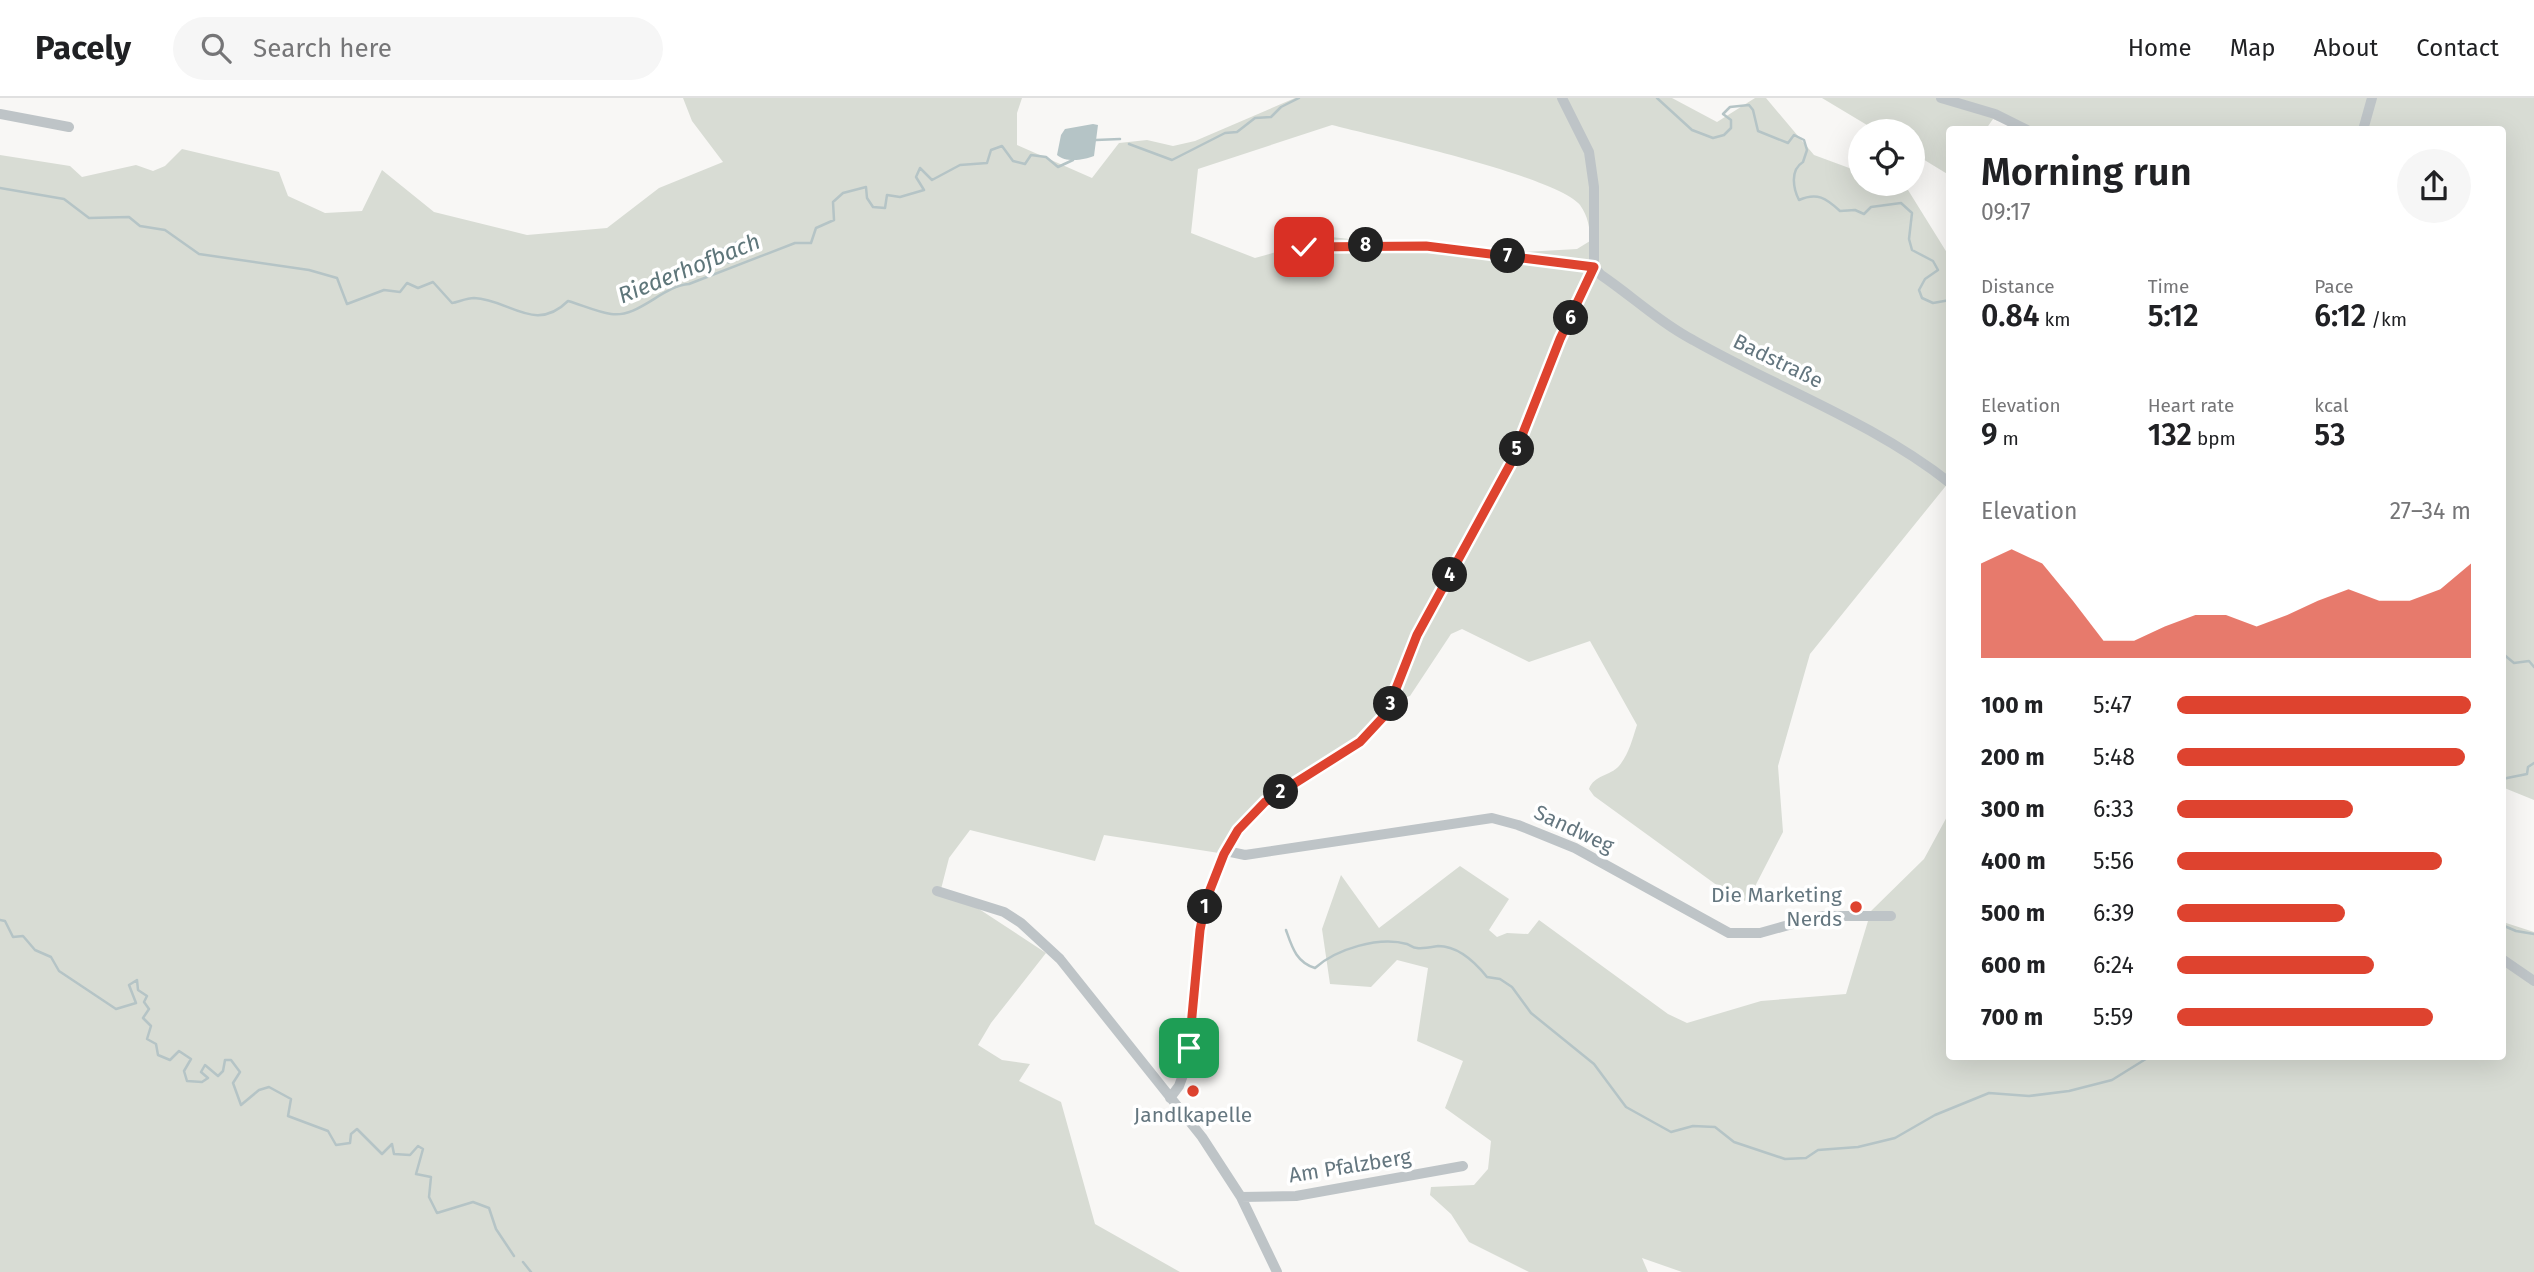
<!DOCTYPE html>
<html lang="en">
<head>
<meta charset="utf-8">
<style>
  body { margin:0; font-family:"Fira Sans",sans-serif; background:#f6f6f6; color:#202124; height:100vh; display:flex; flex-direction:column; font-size:26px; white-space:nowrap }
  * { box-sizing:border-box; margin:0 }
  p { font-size:23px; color:#757577 }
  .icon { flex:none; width:38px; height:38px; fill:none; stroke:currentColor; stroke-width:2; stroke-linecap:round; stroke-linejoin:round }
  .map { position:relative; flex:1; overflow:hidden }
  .panel { position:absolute; left:1946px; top:28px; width:560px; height:934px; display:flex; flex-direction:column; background:#fff; border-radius:7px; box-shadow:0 7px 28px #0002 }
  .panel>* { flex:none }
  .controls { position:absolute; left:1848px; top:21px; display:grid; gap:14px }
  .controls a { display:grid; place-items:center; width:77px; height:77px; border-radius:50%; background:#fff; box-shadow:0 7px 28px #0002; font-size:35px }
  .pin { position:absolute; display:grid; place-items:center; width:60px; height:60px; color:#fff; margin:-30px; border-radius:14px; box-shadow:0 4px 10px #0006 }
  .km { position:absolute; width:35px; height:35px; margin:-18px; border-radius:50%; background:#222; color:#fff; font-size:19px; line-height:35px; text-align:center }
  .round { display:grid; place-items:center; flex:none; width:74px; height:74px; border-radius:37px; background:#f6f6f6 }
  .head { display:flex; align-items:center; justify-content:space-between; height:119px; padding:0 35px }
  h1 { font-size:38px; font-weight:600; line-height:52px }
  .metrics { display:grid; grid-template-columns:repeat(3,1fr); gap:10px; height:119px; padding:7px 35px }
  .metrics div { display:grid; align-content:center }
  .metrics b { font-size:30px; font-weight:600 }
  .metrics small { font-size:19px; font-weight:400 }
  .metrics p { font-size:19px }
  .chart { height:196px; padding:14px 35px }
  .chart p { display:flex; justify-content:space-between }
  .chart svg { width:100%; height:126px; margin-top:7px; fill:#de432f; opacity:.7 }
  ul { padding:0 35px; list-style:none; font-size:23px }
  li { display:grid; grid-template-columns:112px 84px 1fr; align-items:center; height:52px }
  li i { height:18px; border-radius:9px; background:#de432f }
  header { display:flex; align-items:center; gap:42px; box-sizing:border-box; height:98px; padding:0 35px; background:#fff; border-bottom:2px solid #e0e0e0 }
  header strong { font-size:33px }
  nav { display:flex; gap:38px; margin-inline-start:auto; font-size:24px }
  .search { width:490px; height:63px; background:#f6f6f6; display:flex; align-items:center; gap:18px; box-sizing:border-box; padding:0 24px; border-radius:38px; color:#757577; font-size:26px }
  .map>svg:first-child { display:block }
  .green { fill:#d8dcd4; fill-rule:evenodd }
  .water { fill:#b5c4c6 }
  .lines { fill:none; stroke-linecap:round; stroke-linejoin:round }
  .stream { stroke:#b5c4c6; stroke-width:2.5 }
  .minor { stroke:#bec4c7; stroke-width:10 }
  .route-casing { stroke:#fff; stroke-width:14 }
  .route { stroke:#de432f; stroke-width:9 }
  .poi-dot { fill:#de432f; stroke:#fff; stroke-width:2.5 }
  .labels { text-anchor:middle; stroke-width:7; stroke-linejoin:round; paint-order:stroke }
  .street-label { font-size:21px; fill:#64767f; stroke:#fff }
  .poi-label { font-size:21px; fill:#64767f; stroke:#fff; text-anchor:end }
  .water-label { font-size:23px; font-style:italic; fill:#5e767a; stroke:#fff }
</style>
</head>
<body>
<header>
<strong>Pacely</strong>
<div class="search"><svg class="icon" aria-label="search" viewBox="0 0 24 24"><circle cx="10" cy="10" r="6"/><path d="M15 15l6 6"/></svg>Search here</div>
<nav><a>Home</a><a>Map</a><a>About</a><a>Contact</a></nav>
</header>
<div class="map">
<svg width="2534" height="1174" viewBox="0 0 2534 1174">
  <rect width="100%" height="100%" fill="#f8f7f5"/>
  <path class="green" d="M683,0H1022L1017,15V47L1092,80L1119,45L1147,42L1173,48L1195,43L1295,0H1672L1717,24L1755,0H1766L1814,57L1860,74V86H1892L1908,92L1949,158V384L1810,556L1778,668L1783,734L1748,802L1740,804L1594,698L1589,691C1594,677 1610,678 1619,668C1629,656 1632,642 1637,627L1590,543L1529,564L1462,531L1451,536L1410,598L1386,605L1359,639L1260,701L1231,735L1219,755L1104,737L1095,763L970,732L949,760L940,795L979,811L1046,855L991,925L978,947L1002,962L1030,966L1019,983L1061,1004L1095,1126L1180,1174H0V57L70,68L82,79L136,67L153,73L165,68L182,51L279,74L288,98L325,115L362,113L382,72L434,114L527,137L607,130L659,90L723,64L692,23ZM1332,27C1378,39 1556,78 1580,107C1588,118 1590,130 1590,143L1577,151L1485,156L1331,139L1255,160L1191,135L1198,71Z
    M1822,0H2534V702L2502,689V32H2022L1993,21L1986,31L1950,32L1949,77L1913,55V33H1877Z
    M1949,715L1950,959H2502L2503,824L2534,834V1174H1682L1642,1160L1648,1174H1529L1469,1144L1451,1116L1430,1097L1431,1089L1474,1087L1488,1071L1491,1043L1445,1010L1463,963L1417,943L1428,870L1397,862L1371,889L1330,886L1322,831L1341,777L1379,830L1460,768L1509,801L1489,832L1497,839L1507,835L1528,836L1539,822L1668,916L1687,925L1761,903L1846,896L1871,813L1924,761Z"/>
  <path class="water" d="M1093,26L1098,27L1094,58C1084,62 1066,65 1057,57L1061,37L1065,31Z
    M745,139L753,141L757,152L728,166L718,152Z"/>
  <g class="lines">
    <path class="stream" d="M1657,0L1692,32L1713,40L1724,37L1731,30V22L1723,16L1730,9L1749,7L1753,12L1758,33L1788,45L1794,37L1804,42L1807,52L1803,64C1790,72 1793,90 1799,102C1817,94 1826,100 1840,113L1855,112L1864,116L1871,109L1901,105L1912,115L1909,141L1912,152L1933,163L1938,172L1925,181L1919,192L1922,200L1933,205L1950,202
      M1096,42L1120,41
      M1129,46L1172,62L1225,35L1237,34L1255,20L1271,19L1281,9L1299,0
      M0,90L64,101L89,120L129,119L140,128L165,132L199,156L309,172L337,180L347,206L384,192L400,194L407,185L418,190L433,184L452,205C458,204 467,200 474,200C509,201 535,236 568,203C582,207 597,214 611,216C639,220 662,188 689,186L795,145H811L816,130L834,122L833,104L843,95L866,89L867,100L873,109L885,110L887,97L900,99L924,92L916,79L920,70L932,82L960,67L987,65L991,52L1002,48L1013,63L1025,66L1031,57L1046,59L1058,69L1073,62
      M2502,555L2514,565L2529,563L2534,569
      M2502,681L2527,676L2528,669L2534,665
      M0,822L5,823L13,839L23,838L35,852L51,859L59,873L116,911L136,905L129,887L137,882L138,892L147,898L144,904L149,911L143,920L151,928L147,941L156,946L158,957L170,962L179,953L191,961L184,973L187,983L202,984L208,980L201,974L205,967L218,978L223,973L225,962H231L240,974L233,985L241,1007L259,992L269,989L291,1001L288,1018L328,1033L336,1047L350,1045L351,1036L357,1031L382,1056L392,1046L394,1056L410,1057L418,1048L423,1051L416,1076L431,1079L429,1099L437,1115L473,1104L489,1110L496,1131L514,1158
      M2502,827L2516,833L2534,836
      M1286,832C1292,849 1296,864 1315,870C1336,851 1379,838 1407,846C1410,847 1413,850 1417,850C1423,851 1432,849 1438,848C1458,848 1475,864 1487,879L1500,881L1512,889L1531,915L1594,966L1626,1009L1671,1034L1693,1028L1715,1029L1734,1044L1785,1061L1806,1060L1818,1052L1858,1049L1895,1040L1935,1017L1989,995L2029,998L2069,993L2112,982L2149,959
      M523,1164L531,1174"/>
    <path class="minor" d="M1941,0L1995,16L2027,32
      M0,16L69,29
      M2363,32L2372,0
      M1304,149L1426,148L1594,169
      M1594,169L1601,177C1632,198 1659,224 1693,242C1779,291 1871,323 1950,385
      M1226,753L1245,757L1492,720L1518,727L1575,750L1729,835H1760L1821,818H1891
      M937,793L1004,814L1021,825L1060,861L1202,1039L1241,1099L1277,1174
      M2502,861L2534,883
      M1170,1000L1179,988L1187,966L1201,832L1206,802L1224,756L1238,732L1265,703L1360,644L1386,616L1417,537L1512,363L1560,241L1594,169V89L1589,54L1562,0
      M1241,1099L1296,1098L1463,1068"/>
  </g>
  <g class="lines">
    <defs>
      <path id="route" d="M1189,950L1200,832L1206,802L1224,756L1238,732L1265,704L1360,644L1386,616L1417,537L1512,363L1560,241L1594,169L1426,148L1304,149"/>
    </defs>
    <use href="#route" class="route-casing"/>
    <use href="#route" class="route"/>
  </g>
  <g class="poi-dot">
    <circle cx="1856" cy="809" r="7"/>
    <circle cx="1193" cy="993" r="7"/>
  </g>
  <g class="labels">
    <g class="street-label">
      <text transform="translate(1778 263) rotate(26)" y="7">Badstraße</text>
      <text transform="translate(1574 731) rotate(25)" y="7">Sandweg</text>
      <text transform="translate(1350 1068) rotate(-9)" y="7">Am Pfalzberg</text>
    </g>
    <g class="poi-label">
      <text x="1842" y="804">Die Marketing<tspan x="1842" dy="24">Nerds</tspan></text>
      <text x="1193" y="1024" text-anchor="middle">Jandlkapelle</text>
    </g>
    <g class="water-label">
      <text transform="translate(689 170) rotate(-22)" y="8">Riederhofbach</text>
    </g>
  </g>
</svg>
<div class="controls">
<a><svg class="icon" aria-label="locate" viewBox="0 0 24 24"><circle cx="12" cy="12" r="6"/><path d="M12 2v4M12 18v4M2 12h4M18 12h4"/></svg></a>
</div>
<div class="pin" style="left:1189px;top:950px;background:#1e9e55"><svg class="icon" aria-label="arrive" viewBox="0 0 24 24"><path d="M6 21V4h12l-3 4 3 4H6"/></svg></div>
<div class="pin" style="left:1304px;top:149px;background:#d93025"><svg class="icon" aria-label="check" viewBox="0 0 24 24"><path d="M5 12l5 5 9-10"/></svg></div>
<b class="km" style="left:1205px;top:809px">1</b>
<b class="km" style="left:1281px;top:694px">2</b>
<b class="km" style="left:1391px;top:606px">3</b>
<b class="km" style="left:1450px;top:477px">4</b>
<b class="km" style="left:1517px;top:351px">5</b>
<b class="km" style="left:1571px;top:220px">6</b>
<b class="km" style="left:1508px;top:158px">7</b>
<b class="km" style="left:1366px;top:147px">8</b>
<section class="panel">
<div class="head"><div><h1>Morning run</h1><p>09:17</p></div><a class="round"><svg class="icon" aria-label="share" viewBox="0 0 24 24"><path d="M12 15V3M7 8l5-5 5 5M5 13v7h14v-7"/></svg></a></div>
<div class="metrics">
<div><p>Distance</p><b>0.84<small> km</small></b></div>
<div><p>Time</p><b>5:12</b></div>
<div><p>Pace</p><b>6:12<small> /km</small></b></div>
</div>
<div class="metrics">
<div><p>Elevation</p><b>9<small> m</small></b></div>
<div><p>Heart rate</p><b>132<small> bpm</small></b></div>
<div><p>kcal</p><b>53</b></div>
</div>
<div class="chart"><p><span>Elevation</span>27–34 m</p>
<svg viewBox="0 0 160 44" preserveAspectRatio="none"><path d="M0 44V11L10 6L20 11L30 24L40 38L50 38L60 33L70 29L80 29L90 33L100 29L110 24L120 20L130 24L140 24L150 20L160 11V44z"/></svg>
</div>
<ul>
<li><b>100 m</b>5:47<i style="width:100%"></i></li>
<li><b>200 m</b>5:48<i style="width:98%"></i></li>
<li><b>300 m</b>6:33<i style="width:60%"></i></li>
<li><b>400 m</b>5:56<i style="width:90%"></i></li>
<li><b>500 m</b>6:39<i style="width:57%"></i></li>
<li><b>600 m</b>6:24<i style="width:67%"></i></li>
<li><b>700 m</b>5:59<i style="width:87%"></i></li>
</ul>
</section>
</div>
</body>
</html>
